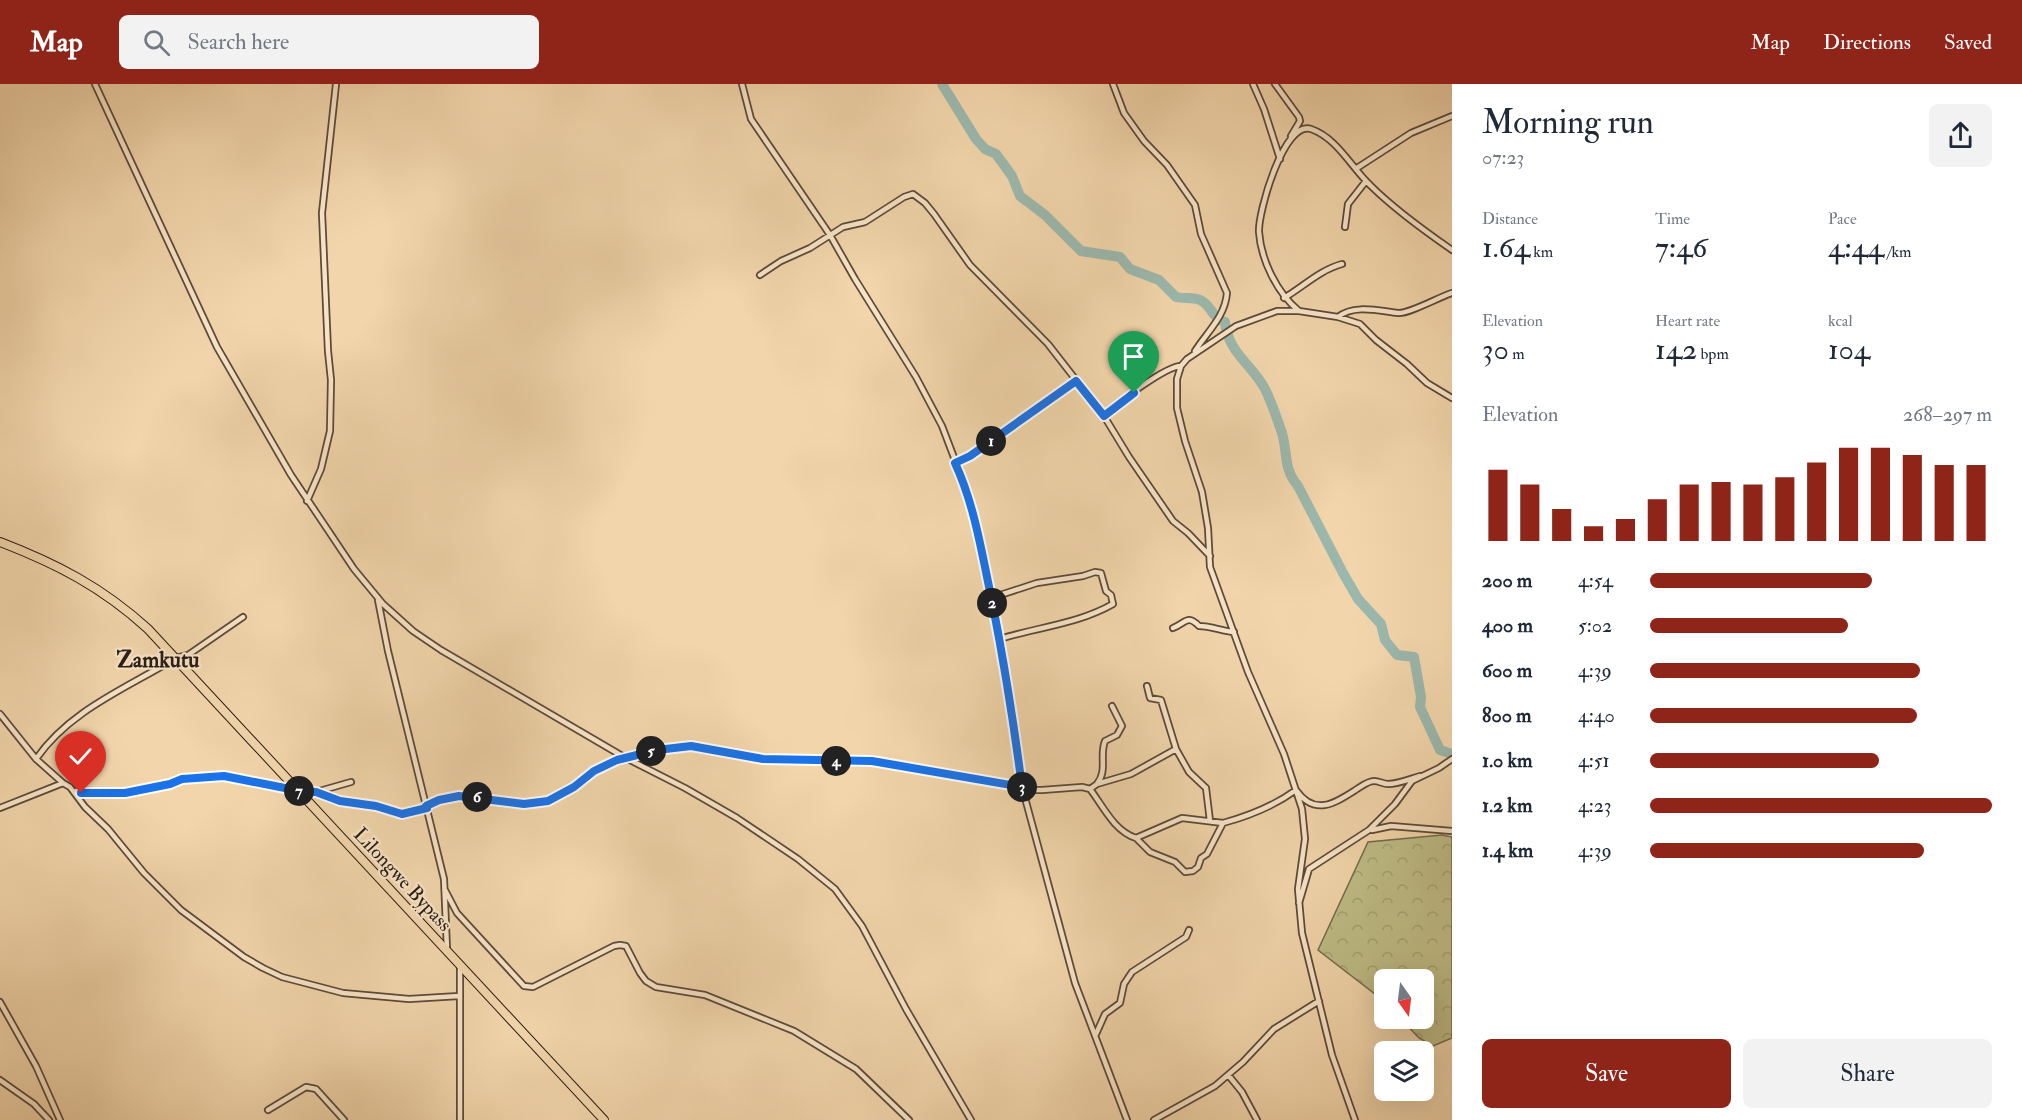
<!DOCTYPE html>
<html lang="en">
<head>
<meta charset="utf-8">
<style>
  body { margin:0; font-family:"IM FELL Double Pica",serif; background:#f2f2f3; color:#1f2937; height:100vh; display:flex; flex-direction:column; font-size:22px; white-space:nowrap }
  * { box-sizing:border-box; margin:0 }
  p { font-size:20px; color:#747a83 }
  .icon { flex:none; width:33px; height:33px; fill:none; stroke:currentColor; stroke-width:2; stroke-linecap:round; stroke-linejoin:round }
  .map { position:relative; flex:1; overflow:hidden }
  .sheet { display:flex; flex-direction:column; background:#fff; width:570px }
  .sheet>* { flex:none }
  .needle { width:39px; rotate:166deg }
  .controls { position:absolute; left:1374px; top:885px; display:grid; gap:12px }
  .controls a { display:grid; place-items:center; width:60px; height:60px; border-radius:9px; background:#fff; box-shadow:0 6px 24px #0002; font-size:30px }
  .pin { position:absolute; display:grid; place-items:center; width:51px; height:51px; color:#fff; margin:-62px -26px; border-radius:50% 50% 50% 0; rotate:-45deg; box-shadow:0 0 6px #0007 }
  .pin .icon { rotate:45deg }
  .km { position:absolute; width:30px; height:30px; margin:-15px; border-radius:50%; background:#222; color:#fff; font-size:16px; line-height:30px; text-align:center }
  .round { display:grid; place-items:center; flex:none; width:63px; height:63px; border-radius:9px; background:#f2f2f3 }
  .overview { display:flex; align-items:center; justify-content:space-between; height:102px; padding:0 30px }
  h1 { font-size:33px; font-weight:600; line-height:45px }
  .metrics { display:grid; grid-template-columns:repeat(3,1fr); gap:9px; height:102px; padding:6px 30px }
  .metrics div { display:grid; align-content:center }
  .metrics b { font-size:30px; font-weight:600 }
  .metrics small { font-size:16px; font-weight:400 }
  .metrics p { font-size:16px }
  .chart { height:168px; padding:12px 30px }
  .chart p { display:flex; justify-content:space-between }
  .chart svg { width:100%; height:108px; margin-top:6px; stroke:#8f2418; stroke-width:6 }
  .action { display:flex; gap:12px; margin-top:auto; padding:12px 30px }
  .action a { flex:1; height:69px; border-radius:9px; background:#8f2418; color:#fff; font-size:24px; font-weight:600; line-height:69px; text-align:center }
  .action a+a { background:#f2f2f3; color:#1f2937 }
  ul { padding:0 30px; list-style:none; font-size:20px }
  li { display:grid; grid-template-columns:96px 72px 1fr; align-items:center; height:45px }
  li i { height:15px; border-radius:8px; background:#8f2418 }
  header { display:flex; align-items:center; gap:36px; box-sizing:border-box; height:84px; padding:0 30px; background:#8f2418; color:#fff }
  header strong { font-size:28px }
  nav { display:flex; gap:33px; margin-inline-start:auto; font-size:21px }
  .search { width:420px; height:54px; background:#f2f2f3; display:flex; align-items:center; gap:15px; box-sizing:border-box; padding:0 21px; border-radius:9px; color:#747a83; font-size:22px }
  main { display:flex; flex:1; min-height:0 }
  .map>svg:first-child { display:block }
  .forest { fill:url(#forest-crowns); stroke:#746c4d; stroke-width:1.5 }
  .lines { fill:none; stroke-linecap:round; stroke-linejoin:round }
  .river { stroke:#9bb8ad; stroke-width:10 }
  .street-casing { stroke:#5c4a3a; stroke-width:8 }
  .primary-casing { stroke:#2a1c14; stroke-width:10 }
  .street { stroke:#f7e4c8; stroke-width:4.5 }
  .primary { stroke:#f2d5ab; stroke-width:8 }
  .route-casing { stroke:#fff; stroke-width:12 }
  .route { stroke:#1a73e8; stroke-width:8 }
  .labels { text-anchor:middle; stroke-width:4.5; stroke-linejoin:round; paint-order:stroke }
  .street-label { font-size:20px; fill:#2a1c14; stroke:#f7e4c8 }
  .quarter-label { font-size:22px; font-weight:bold; fill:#2a1c14; stroke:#f7e4c8 }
</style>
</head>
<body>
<header>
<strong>Map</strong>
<div class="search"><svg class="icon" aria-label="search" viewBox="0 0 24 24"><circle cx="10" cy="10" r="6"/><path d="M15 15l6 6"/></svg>Search here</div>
<nav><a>Map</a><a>Directions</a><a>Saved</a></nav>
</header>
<main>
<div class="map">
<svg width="1452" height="1036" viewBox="0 0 1452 1036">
  <defs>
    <pattern id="forest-crowns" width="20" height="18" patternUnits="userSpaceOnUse" patternTransform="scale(1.5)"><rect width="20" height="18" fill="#bebc86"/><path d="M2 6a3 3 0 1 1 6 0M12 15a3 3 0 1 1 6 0" fill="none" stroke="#a3a173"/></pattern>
  </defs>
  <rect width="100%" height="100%" fill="#f2d5ab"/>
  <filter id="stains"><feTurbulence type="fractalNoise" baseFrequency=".00333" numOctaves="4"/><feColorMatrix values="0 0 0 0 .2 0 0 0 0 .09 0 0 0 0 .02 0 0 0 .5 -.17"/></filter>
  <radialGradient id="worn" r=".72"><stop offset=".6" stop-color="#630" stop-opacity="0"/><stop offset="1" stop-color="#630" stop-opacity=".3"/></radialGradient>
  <path class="forest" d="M1442,751L1452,753V954L1433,962L1419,954L1401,935L1424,934V896H1384V917L1318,866L1368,758Z"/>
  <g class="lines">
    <path class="river" d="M942,0L976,55L985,65L996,70L1012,92L1020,112L1045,131L1081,167L1120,173L1130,185L1159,196L1176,213C1183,215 1194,213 1200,216C1211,220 1211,234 1225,238C1228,269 1252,280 1265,305C1272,319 1277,335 1282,349C1288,370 1283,384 1298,402L1343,489L1358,515L1381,540L1385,556L1397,571L1414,573L1421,613L1420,623L1440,666L1452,670"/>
    <defs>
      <path id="street" d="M95,0L217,263L291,391L354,485L383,520L413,547L441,566L624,673L685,704L737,734L798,775L835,805L862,842L906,925L971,1036
        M742,0L751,35L830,151L855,195L916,293L942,342L966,405L983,472L1000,555L1022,703L1028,725L1075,899L1127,1036
        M1113,0L1124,29L1144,57L1167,81L1195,121L1201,150L1227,209C1225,233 1207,248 1195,267
        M1253,0L1264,25L1280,75
        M1275,0L1299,33L1300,37L1291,52
        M1357,84L1411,49L1452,32
        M1345,143L1348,120L1366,97
        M760,191L781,177L810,164L843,143L865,138L904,113L913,110L925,119L934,130L970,181L1048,260L1104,332L1129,373L1173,437L1188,449L1210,472
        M1284,214C1304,202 1320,186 1342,180
        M1299,227C1277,209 1261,176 1259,148C1258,128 1284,36 1311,45C1337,54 1351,83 1370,101C1392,123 1426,148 1452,166
        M1338,233C1354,220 1379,227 1398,229C1409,230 1439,213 1452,209
        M1104,332C1115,320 1166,282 1181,282
        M955,379L970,372L1076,297
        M307,417L321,385L330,347L331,296L328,267L322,129L336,0
        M991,514L1037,499L1083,492L1095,488L1101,489L1106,507L1111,511L1113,520C1078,540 1038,543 1000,555
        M378,516L388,567L444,795L447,865
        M1173,544C1186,539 1187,530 1199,542C1211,542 1222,547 1234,548
        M1147,602L1150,614L1161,616L1176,665
        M0,630L36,675L63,699L70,703L85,723L108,745L144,789L181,826L244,873L263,884L282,893L343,909L409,915L459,912
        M36,675C70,626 127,604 176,574L188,571L243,533
        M1097,700C1108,686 1099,672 1105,657L1117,651L1122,642L1112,622
        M1090,705L1097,700L1131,690L1176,665L1189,688L1206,704L1210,737
        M75,707L125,709L170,700L182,695L224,692L300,707L316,708L341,717L376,722L402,730L427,724
        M316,708L351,698
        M426,722L439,716L459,712L524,720L541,719L554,714L574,703L594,687L617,676L657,666L691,662L763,675L805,677H872L1013,701L1029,706H1042L1082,703L1090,705C1103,722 1114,747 1136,754L1182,734L1223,739C1249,732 1274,722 1296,706C1315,733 1335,719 1357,705C1362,702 1368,697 1374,697C1379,697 1383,700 1388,700C1398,700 1410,695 1420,692
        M0,724L63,699
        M1372,746L1391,742L1452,747
        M1136,754L1150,768L1175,778L1185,788L1193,787L1198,783L1201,774L1207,770L1223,739
        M445,806L457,829L524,902L533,903L614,862L620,861L626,862L640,889L646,897L656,903L705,911L794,947L856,985L909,1036
        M1299,819L1309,785L1369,746L1395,720L1412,697L1439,684L1452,675
        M460,883V1036
        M0,918L36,982L60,1036
        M1096,950L1105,930L1120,919L1124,900L1132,888L1186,853L1189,846
        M1229,992L1242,1008L1257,1036
        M0,996L34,1020L49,1036
        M268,1026L306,1003L316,1005L344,1036
        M1154,1036L1215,1002L1243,978L1274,945L1319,917
        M1355,1036L1332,971L1302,849L1298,805L1305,755L1302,725L1284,670L1248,588L1210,483L1208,444L1202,408L1185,357L1177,324V295L1181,282L1187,275L1236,242L1277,227H1299L1338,233L1360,240L1376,256L1407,280L1427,299L1452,314"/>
      <path id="primary" d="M0,458C57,480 102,503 148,545L604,1036"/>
    </defs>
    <use href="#street" class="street-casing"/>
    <use href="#primary" class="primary-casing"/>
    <use href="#street" class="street"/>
    <use href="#primary" class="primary"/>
  </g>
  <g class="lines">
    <defs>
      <path id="route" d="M81,709H125L170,700L182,695L224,692L300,707L316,708L340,717L376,722L402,730L427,724L426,722L439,716L459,712L524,720L548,717L574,703L594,687L617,676L657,666L691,662L763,675L872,677L1022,703C1014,641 1004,578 992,517C982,471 975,422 955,379L970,372L1076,297L1104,332L1134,309"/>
    </defs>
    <use href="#route" class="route-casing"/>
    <use href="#route" class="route"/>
  </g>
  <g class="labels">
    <g class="street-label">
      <text transform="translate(403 795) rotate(47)" y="7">Lilongwe Bypass</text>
    </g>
    <g class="quarter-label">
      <text x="158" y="583">Zamkutu</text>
    </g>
  </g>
  <rect width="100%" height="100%" filter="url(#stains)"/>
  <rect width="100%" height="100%" fill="url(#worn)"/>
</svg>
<div class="controls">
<a><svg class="needle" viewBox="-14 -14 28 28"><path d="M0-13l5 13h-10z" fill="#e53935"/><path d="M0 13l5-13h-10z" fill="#747a83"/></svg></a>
<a><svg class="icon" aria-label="layers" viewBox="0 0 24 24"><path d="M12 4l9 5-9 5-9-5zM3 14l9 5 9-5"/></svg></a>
</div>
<div class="pin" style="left:1134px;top:309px;background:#1e9e55"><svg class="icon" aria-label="arrive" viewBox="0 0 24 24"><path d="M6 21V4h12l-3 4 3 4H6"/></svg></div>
<div class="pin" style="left:81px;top:709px;background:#d93025"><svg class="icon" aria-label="check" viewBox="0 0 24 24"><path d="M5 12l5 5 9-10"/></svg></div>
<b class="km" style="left:991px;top:357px">1</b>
<b class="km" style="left:992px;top:519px">2</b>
<b class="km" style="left:1022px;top:703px">3</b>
<b class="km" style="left:836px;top:677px">4</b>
<b class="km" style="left:651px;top:667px">5</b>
<b class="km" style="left:477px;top:713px">6</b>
<b class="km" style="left:299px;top:707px">7</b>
</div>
<section class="sheet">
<div class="overview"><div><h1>Morning run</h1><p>07:23</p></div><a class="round"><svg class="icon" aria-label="share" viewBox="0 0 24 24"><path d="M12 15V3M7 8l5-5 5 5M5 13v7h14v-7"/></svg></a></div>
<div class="metrics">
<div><p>Distance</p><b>1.64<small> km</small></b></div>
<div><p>Time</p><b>7:46</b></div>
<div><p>Pace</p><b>4:44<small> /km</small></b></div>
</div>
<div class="metrics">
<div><p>Elevation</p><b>30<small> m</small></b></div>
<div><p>Heart rate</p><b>142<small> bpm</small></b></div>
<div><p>kcal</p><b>104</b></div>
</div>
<div class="chart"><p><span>Elevation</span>268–297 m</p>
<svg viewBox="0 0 160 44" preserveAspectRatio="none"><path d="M5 44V15M15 44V21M25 44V31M35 44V38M45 44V35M55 44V27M65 44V21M75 44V20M85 44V21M95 44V18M105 44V12M115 44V6M125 44V6M135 44V9M145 44V13M155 44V13"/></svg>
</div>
<ul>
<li><b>200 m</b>4:54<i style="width:65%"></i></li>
<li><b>400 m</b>5:02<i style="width:58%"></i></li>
<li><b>600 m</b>4:39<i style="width:79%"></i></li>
<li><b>800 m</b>4:40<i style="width:78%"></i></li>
<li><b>1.0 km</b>4:51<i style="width:67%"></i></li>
<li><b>1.2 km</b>4:23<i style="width:100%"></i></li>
<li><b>1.4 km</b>4:39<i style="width:80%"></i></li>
</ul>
<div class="action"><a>Save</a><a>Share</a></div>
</section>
</main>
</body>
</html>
